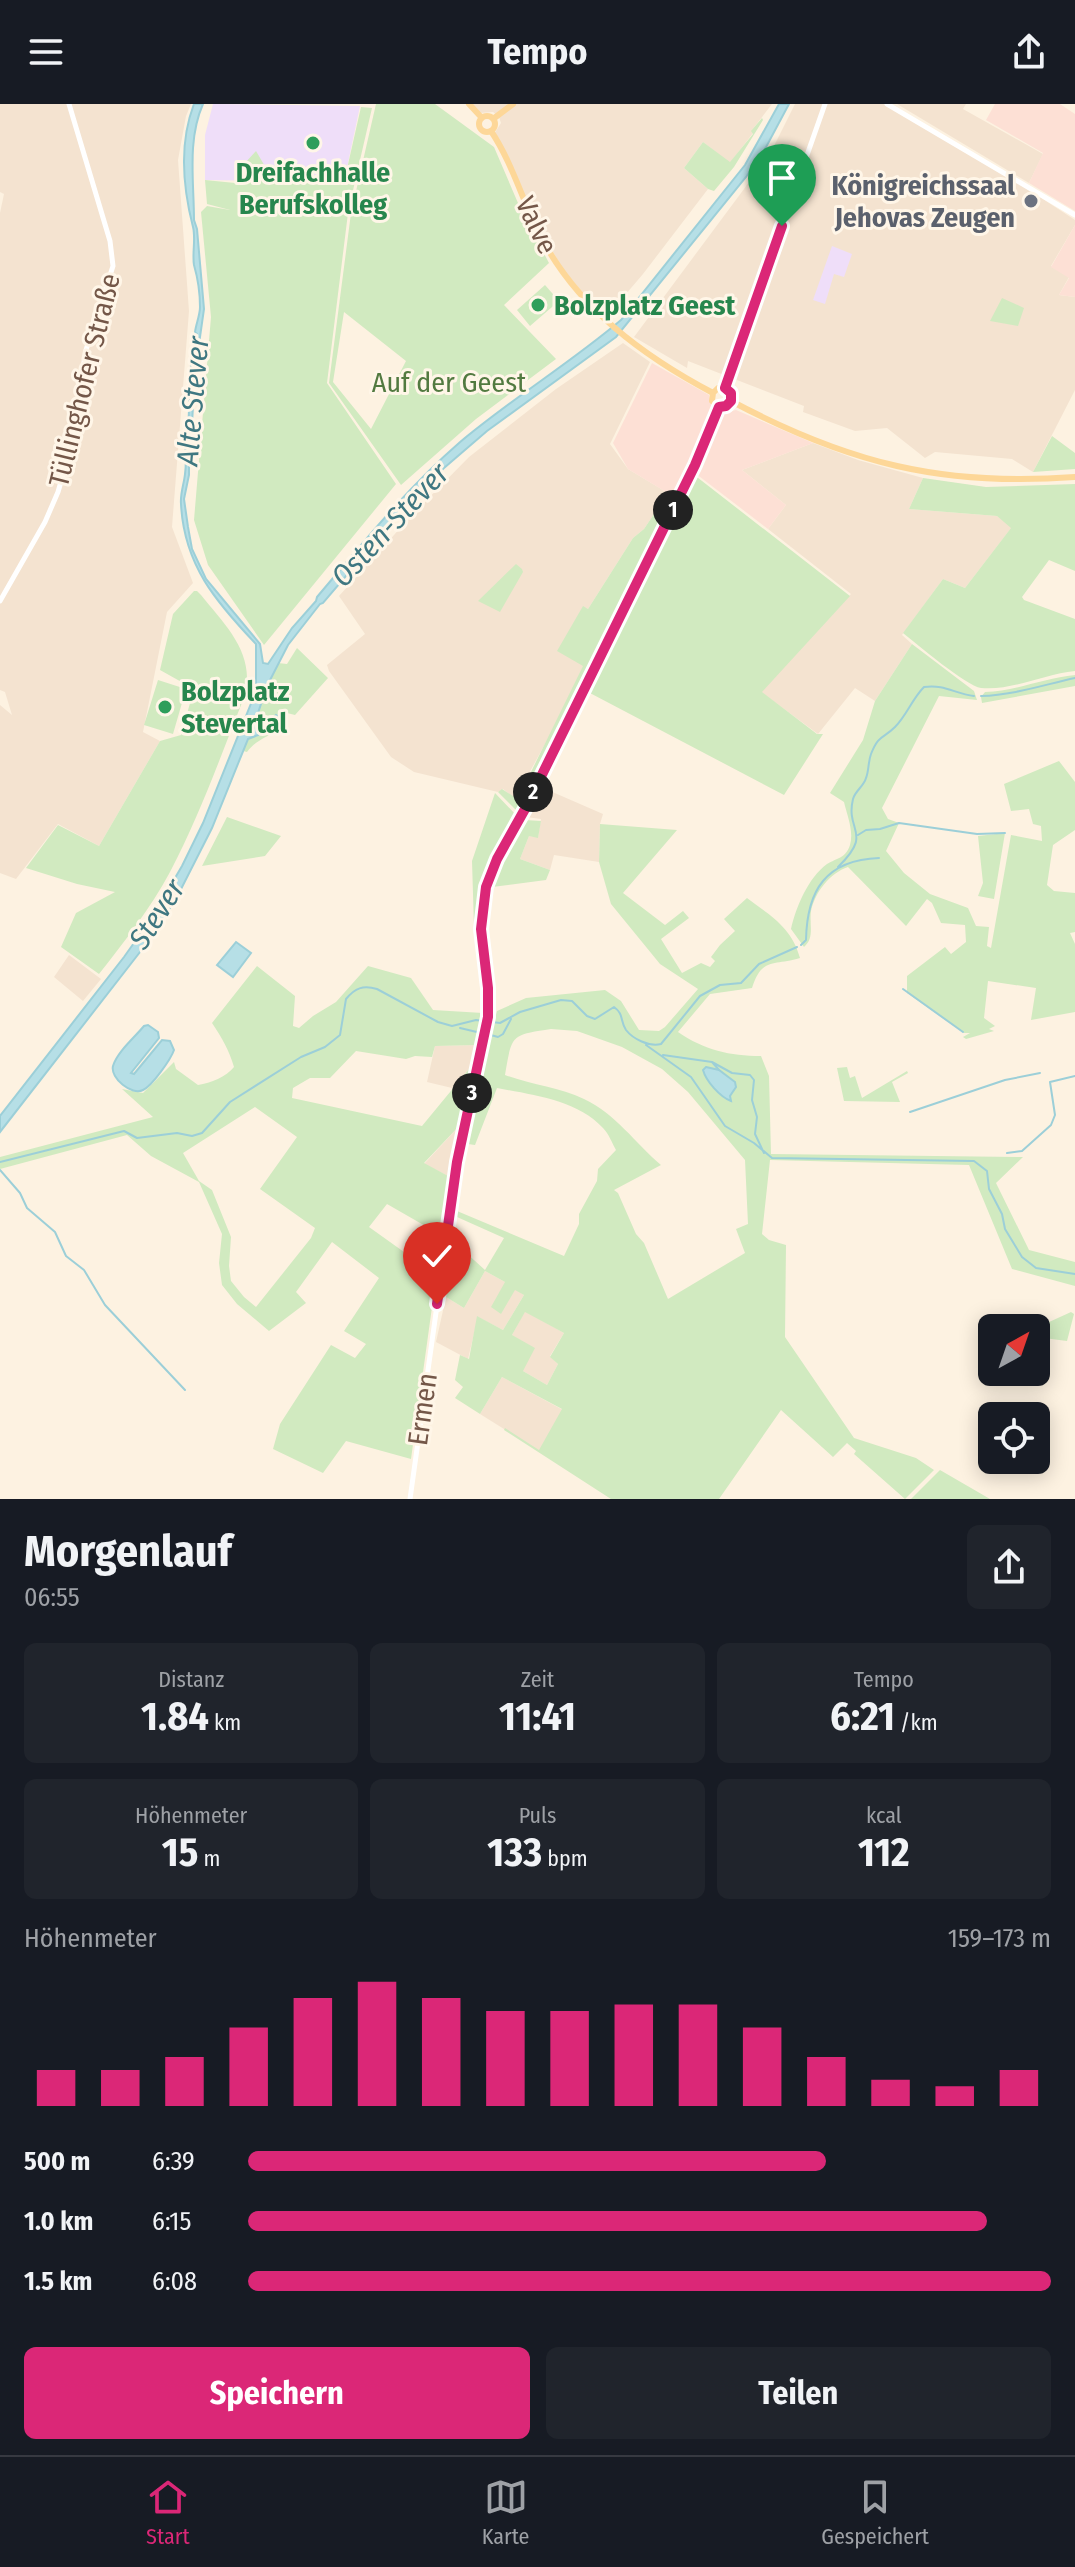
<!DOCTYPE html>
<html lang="de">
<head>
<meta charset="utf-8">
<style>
  body { margin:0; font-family:"Fira Sans Condensed",sans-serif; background:#20242c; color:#f1f3f6; height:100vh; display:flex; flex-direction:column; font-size:30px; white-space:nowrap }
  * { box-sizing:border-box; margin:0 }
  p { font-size:26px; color:#9ea1a6 }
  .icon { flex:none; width:44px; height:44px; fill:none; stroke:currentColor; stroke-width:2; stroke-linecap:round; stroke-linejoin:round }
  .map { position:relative; height:1395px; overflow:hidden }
  .panel { display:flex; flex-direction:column; background:#171b24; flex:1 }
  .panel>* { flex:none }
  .needle { width:52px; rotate:40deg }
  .fabs { position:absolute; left:978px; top:1210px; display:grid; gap:16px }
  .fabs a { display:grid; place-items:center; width:72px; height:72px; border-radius:12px; background:#171b24; box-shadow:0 4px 20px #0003; font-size:40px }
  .pin { position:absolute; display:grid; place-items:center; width:68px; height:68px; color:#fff; margin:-82px -34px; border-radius:50% 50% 50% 0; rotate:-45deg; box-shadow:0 0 8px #0007 }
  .pin .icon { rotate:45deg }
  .km { position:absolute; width:40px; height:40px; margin:-20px; border-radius:50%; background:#222; color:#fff; font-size:22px; line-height:40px; text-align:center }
  .round { display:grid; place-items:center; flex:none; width:84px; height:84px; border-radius:12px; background:#20242c }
  .summary { display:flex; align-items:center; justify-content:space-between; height:136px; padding:0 24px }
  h1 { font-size:44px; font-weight:700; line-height:60px }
  .metrics { display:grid; grid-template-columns:repeat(3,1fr); gap:12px; height:136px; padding:8px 24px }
  .metrics div { display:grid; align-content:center; border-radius:12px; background:#20242c; text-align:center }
  .metrics b { font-size:40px; font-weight:700 }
  .metrics small { font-size:22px; font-weight:400 }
  .metrics p { font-size:22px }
  .chart { height:224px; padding:16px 24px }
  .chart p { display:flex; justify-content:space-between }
  .chart svg { width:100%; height:144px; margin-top:8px; stroke:#db2777; stroke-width:6 }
  .primary-button { display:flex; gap:16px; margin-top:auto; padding:16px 24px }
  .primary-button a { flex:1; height:92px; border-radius:12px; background:#db2777; color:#fff; font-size:32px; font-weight:700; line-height:92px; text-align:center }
  .primary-button a+a { background:#20242c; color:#f1f3f6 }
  ul { padding:0 24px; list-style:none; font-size:26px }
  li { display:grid; grid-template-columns:128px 96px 1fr; align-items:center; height:60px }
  li i { height:20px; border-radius:10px; background:#db2777 }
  header { display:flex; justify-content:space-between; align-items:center; height:104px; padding:0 24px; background:#171b24; font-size:36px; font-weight:700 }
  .tabs { display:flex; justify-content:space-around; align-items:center; height:112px; border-top:2px solid #363941; background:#171b24; font-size:22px; color:#9ea1a6 }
  .tabs a { display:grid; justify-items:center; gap:4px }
  .tabs .current { color:#db2777 }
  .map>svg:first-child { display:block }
  .residential { fill:#f4e3d0 }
  .commercial { fill:#fde0d5 }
  .education { fill:#efdef9 }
  .green { fill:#d1eac0; fill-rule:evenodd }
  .water { fill:#b6dfe6; stroke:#9ccfd8; stroke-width:2 }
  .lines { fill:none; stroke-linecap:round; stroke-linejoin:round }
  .stream { stroke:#9ccfd8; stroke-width:2 }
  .tertiary { stroke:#fff; stroke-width:5 }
  .secondary { stroke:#fff; stroke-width:5 }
  .primary { stroke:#fdd798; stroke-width:6 }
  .route-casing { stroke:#fff; stroke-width:16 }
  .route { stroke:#db2777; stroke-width:10 }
  .leisure-dot { fill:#2e9e5b; stroke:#fff6e8; stroke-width:3 }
  .worship-dot { fill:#6b7280; stroke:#fff6e8; stroke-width:3 }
  .labels { text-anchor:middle; stroke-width:6; stroke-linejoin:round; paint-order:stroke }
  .leisure-label { font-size:28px; font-weight:bold; fill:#27864d; stroke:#fff6e8; text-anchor:start }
  .worship-label { font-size:28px; font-weight:bold; fill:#5b616d; stroke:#fff6e8; text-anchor:end }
  .street-label { font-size:28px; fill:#745748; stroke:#fff6e8 }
  .park-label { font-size:28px; fill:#527a40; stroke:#fff6e8 }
  .water-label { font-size:30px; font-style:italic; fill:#3f7781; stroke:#fff6e8 }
</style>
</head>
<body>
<header><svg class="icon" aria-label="menu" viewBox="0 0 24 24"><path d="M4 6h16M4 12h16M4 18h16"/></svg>Tempo<svg class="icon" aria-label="share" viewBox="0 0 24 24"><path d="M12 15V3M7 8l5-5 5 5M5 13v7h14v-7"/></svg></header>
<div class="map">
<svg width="1075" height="1395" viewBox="0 0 1075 1395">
  <rect width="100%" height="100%" fill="#fdf2e1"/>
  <path class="residential" d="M0,0H191L186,12L178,56L189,207L172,423L193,479L167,508L143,628L160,637L99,742L58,720L16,775L0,769V601L12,611L5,588L0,586V109L4,90L0,88Z
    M470,0H772L752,26L753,29L730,59L703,38L684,64L708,85L643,170L608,211L580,187L563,165L528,105L494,30L501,19L499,13L493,8L480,9Z
    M795,0H886L1023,82L1075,116V121L1051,162L1069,173L1059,191L1075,193V286L1033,368L1012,355L935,348L925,354L887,324L855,327L803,308L804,302L688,257L687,264L634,233L744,85L775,40Z
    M897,0H966L963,5L1043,50L1029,79Z
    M623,239L650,258L610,340L628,365L668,389L644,425L633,434L588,505L583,503L558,547L584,561L552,627L515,695L503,685L498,688L414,668L391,653L329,567L327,561L365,530L339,492L412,411L469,353L556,285Z
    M813,339L858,356L923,374L909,405L997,412L1012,423L965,484L943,475L902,531L912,540L875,597L855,584L818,630L761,588L851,490L768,425L786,401L742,366Z
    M541,683L603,710L600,720L599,758L554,751L550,766L520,755L529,732L538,733L541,715L526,713Z
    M69,851L101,875L83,897L54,873Z
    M479,941L475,967L469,965L452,984L427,978L435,942Z
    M462,1019L450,1073L424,1060Z
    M485,1167L505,1178L500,1210L515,1185L524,1191L503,1226L478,1213L468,1255L436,1238L446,1193L464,1204Z
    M525,1207L564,1229L550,1252L558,1260L547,1281L523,1267L512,1231Z
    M502,1273L563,1306L539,1347L480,1310Z"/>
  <path class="commercial" d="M995,0H1060L1075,10V107L1029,79L1043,49L986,16Z
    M1075,121V193L1059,191L1069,174L1051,163Z
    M652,259L709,291L711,301L716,305V308L722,310L736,306L813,339L742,366L786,401L768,425L691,366L676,394L628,365L613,339Z"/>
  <path class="education" d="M213,0L360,2L344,78L205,76V31Z
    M832,142L852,150L844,173L834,170L825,200L813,196Z"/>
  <path class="green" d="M376,0H435L494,43L521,106L549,159L504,201L556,255L476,315L401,381L329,279L351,109ZM344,208L406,257L371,325L333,278Z
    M361,3L372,4L348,108H345L348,109L327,279L396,380L264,541L208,461L194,416L211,213L201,108L207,102L230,106L207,100L205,76L235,79L244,60L256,47L273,76L344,78Z
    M762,14L763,16L734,63L714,87L708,85L684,64L703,38L730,58L753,30L751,27Z
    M545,181L559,197L530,222L517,206Z
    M1002,194L1024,204L1018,222L990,217Z
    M1052,332L1075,349V365L1033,368Z
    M693,370L850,492L762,588L817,630H823L784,691L588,588Z
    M923,374L986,383L1075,380V467L1049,456L1022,493L1024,496L1075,515V567C1044,570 1012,587 981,584C966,582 917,540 903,529L943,475L965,484L1011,424L997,412L909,405Z
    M668,389L676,394L639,469H636L626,490L628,492L520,710L498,688L502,685L516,694L528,670H530L583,562L557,547L583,502L588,505L633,434L644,425Z
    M516,460L522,465L523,468L500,508L478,497Z
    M194,487H197L201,491C226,522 255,549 245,591C221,651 200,711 170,768C150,805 125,837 99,870L61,843L76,809L115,788L77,780L26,764L58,721L99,742L160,637L181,631L194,585L160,566L173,510Z
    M912,540L974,587L977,596L939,592L882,704L888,715L899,719L886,747L904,769L930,790L968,804L976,822L989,823L987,842L991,844L1011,731L1042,737L1041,722L1033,720L1029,705L1011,707L1004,680L1059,657L1075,678V726L1053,741L1047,781L1054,787L1075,789V828L1070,829L1075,840V908L1031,916L1036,884L988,877L984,914L995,922L989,925L994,927L966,935L963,933L970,929H964L907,889V872L945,843L951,850L966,838L965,821L941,819L932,799L927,795L906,822L848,763C830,769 815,788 811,807C809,820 815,834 804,843L791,825C796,803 808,774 827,760C837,754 846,754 850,741C854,727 847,711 844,698L830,689L863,636L875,597Z
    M297,544L328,574L295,611L287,609C279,634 260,630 247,648L243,647L248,635L264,630L275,623L273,613L262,624H252L267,582L278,559L287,560Z
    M1075,571V582L982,599L981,593L985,588C1016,587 1044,574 1075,571Z
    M158,576L186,585L173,630L144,621Z
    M495,689L518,713L488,769L478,813L474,823L472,757Z
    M227,713L281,732L265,752L202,762Z
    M525,716L541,717L538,734L529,732L520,755L550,766L546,776L492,783L500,763Z
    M600,720L677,726L623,789L665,821L683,807L689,814L661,835L682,869L701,859L710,863L715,857L711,853L720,841L735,827L724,815L747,794C771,812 792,824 800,854C773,862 762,853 752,884L710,890L678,928C704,946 730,952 761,952L769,972L771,1050L1023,1053L996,1079L1029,1146L1075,1158V1182L1012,1165L969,1061L770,1056L762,1130L769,1136L786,1141L785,1233L854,1334L916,1354L934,1366L905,1395L854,1350L856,1347L847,1339L833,1353L781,1306L719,1395H611L504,1326L505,1324L539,1346L562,1305L502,1273L480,1310L455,1294L463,1283L455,1276L460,1251L469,1255L477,1212L503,1226L524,1191L515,1186L501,1210L491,1203L505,1178L485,1167L464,1204L446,1193L454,1138L485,1166L504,1134L457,1113V1107L564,1152L579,1120V1110L597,1077L598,1065L616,1046C612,1039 609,1030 603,1024C577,996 533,991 497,984L475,1041L468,1040L487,946L497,907L526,894L605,886L621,897L639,926L659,927L665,923L698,885L660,860L611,800L599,758ZM551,925L577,927L622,943L662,965L688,988L745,1056L748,1120L736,1125L745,1149L668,1195L644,1139L636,1130L618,1089L614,1086L661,1061C635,1039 616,1010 584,995C559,983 531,981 505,971C512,931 510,931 551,925ZM525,1208L564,1229L550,1253L558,1260L547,1281L523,1267L535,1244L512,1231Z
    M1005,729L994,795L978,792L983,779L978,732Z
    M257,862L295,892L293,922L299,924L313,912L336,898L368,862L411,874L433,906L483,909L479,941L435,942L432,953L415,952L406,955L356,947L330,974H310L293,984L292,994L422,1022L469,965L475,967L462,1019L424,1059L450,1073L411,1355L346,1337L323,1369L273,1345L280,1320L331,1241L355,1254L366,1240L344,1227L379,1174L332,1138L296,1188L306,1199L269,1227L237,1200L222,1181L219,1159L222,1130L199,1078L151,1052L127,1031L0,1065V1053L153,1013L122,985L143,989L174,958L176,965L198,981C211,979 226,973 234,963C229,946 222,934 212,919ZM255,1003L297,1033L260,1085L315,1124L311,1134L256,1203L244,1193L231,1177L229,1162L231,1133L212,1086L199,1077L183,1049ZM387,1100L434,1127L424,1144L413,1138L404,1148L369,1123Z
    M847,963L850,974L855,972L862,994L907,967L908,969L892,978L900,998L844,997L837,964Z
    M1071,1208L1074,1210L1067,1237L1036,1233V1224Z
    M940,1366L990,1395H911Z"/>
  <path class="water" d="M194,0H203C187,36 194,78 194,116L197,125L204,205L195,268L191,337L189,341V371L184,395L188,423L192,445L206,475L260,540L263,559L268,560L292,524L316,497L317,493C362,440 406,385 459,339C511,295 569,260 621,216L745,61L779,0H789L765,45L746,73L616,233L487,327L444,364L410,397L323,499L320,500L288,541L267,582L253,624H262L276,611L281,614C272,628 262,629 248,635L212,724L176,795L140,848L0,1028V1012L124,853L151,815L182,762L203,719L256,587V540C216,498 184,461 181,400C180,390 184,380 185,370C187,357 185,344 185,332L188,329L191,260L197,230L195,228C196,220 200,211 200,203C200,190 198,175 194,161C192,149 196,135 193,123C183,84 179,39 194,0Z
    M236,838L251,849L233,873L217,861Z
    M148,921L158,928L159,934L131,969L134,970L162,936L170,937L174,946C171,955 152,982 143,986C132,992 110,974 113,962C117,948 135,933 144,922Z
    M706,963L719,966L735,978L736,983L730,992L731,997C720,993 706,977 703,966Z"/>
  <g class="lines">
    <path class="stream" d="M981,592C1014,591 1043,581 1075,574
      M858,731L866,726L880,725L899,719L977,730L1005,729
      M838,763C874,728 845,728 853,695C855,687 864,682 866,674C869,667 868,658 871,650C879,630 883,635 895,623C907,611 912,595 924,583C945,580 955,590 974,592
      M801,841L806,836C807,786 826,756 879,754
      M903,885L963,928
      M460,924L481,929
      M487,930L498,933L503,930L511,915
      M646,941L691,973L725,1022L754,1039L772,1054L974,1057L987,1067L989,1085L1002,1110L1005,1125L1022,1153L1036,1164L1075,1170
      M663,951L712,958L719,966
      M712,958L732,969L750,971L754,976L752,996L757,1013L755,1030L764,1049
      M910,1008L1005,976L1040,969
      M1007,1049L1022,1047L1051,1021L1055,1011L1050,978L1075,972
      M0,1058L124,1027L137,1034L177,1029L192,1032L202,1029L230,998L301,953L325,943L340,931L346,895C355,884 363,881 377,885L438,918L452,922L476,916L500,919L520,908L561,896L572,897L587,912L595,915L614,903C624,910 620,917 626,926C633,935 649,943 661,940L700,892L720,881L741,879L759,860L797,843
      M0,1066L20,1089L27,1104L55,1128L66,1152L84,1166L105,1201L185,1286"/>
    <path class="tertiary" d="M887,0L1075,111
      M725,284L825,0"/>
    <path class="secondary" d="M0,497L45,418L58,388L69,350L86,246L113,162L110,137L69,0
      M410,1395L457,1058L488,913V884L481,825L486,783L497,755L538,679L695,361L719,303"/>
    <path class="primary" d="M469,0L482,14
      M479 20a8 8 0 1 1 16 0a8 8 0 1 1-16 0Z
      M493,15L513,0
      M491,27C513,60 523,99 541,133C578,204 643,252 713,289
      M713,289L712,297L719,303L726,302L731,297
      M713,289L718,284H725L731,289V297
      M731,297C848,359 942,383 1075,373"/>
  </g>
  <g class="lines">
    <defs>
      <path id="route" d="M437,1200L457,1058L488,913V884L481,825L486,783L497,755L525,705L695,361L719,303L726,302L731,297V289L725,284L782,122"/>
    </defs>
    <use href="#route" class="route-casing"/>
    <use href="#route" class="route"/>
  </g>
  <g class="leisure-dot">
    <circle cx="313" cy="39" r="8"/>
    <circle cx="538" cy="201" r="8"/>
    <circle cx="165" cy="603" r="8"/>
  </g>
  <circle class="worship-dot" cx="1031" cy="97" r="8"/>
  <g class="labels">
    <g class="leisure-label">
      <text x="313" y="78" text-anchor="middle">Dreifachhalle<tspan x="313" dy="32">Berufskolleg</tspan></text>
      <text x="554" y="211">Bolzplatz Geest</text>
      <text x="181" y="597">Bolzplatz<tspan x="181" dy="32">Stevertal</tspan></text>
    </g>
    <g class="worship-label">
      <text x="1015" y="91">Königreichssaal<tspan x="1015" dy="32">Jehovas Zeugen</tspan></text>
    </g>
    <g class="street-label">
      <text transform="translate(537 121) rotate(64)" y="10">Valve</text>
      <text transform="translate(84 276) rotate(-76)" y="10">Tüllinghofer Straße</text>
      <text transform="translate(422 1305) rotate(-82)" y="10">Ermen</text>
    </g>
    <g class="park-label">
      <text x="449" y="288">Auf der Geest</text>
    </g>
    <g class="water-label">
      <text transform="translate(193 297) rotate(-85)" y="10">Alte Stever</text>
      <text transform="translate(390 421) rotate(-47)" y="10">Osten-Stever</text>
      <text transform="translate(157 810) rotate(-57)" y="10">Stever</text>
    </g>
  </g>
</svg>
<div class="fabs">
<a><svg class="needle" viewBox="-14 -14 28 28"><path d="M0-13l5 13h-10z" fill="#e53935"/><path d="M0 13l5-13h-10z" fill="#9ea1a6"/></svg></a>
<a><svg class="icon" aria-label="locate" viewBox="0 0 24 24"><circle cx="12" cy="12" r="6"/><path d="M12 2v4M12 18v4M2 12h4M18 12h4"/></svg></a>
</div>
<div class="pin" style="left:782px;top:122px;background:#1e9e55"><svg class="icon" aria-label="arrive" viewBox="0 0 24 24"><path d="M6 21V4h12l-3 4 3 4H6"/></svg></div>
<div class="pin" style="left:437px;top:1200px;background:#d93025"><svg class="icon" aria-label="check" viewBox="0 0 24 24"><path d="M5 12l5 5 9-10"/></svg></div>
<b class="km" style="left:673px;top:406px">1</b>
<b class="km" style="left:533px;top:688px">2</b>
<b class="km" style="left:472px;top:989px">3</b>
</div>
<section class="panel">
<div class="summary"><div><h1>Morgenlauf</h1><p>06:55</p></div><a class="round"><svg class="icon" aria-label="share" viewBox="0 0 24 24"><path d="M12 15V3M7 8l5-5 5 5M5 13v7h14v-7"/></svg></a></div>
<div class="metrics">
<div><p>Distanz</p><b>1.84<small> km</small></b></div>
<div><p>Zeit</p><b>11:41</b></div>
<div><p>Tempo</p><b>6:21<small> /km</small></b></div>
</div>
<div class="metrics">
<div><p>Höhenmeter</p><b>15<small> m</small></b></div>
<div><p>Puls</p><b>133<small> bpm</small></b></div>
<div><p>kcal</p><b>112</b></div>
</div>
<div class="chart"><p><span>Höhenmeter</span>159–173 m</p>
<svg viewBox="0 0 160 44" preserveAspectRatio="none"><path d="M5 44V33M15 44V33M25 44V29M35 44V20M45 44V11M55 44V6M65 44V11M75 44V15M85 44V15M95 44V13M105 44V13M115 44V20M125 44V29M135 44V36M145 44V38M155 44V33"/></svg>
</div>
<ul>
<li><b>500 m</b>6:39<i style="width:72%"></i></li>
<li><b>1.0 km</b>6:15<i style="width:92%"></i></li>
<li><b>1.5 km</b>6:08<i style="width:100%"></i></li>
</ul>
<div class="primary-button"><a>Speichern</a><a>Teilen</a></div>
</section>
<nav class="tabs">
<a class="current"><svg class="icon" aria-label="home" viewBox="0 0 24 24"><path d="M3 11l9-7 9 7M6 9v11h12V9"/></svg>Start</a>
<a><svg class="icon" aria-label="map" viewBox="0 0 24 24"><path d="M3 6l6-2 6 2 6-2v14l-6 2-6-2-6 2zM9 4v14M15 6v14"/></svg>Karte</a>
<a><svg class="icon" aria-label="saved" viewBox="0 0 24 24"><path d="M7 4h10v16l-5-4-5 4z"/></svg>Gespeichert</a>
</nav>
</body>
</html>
